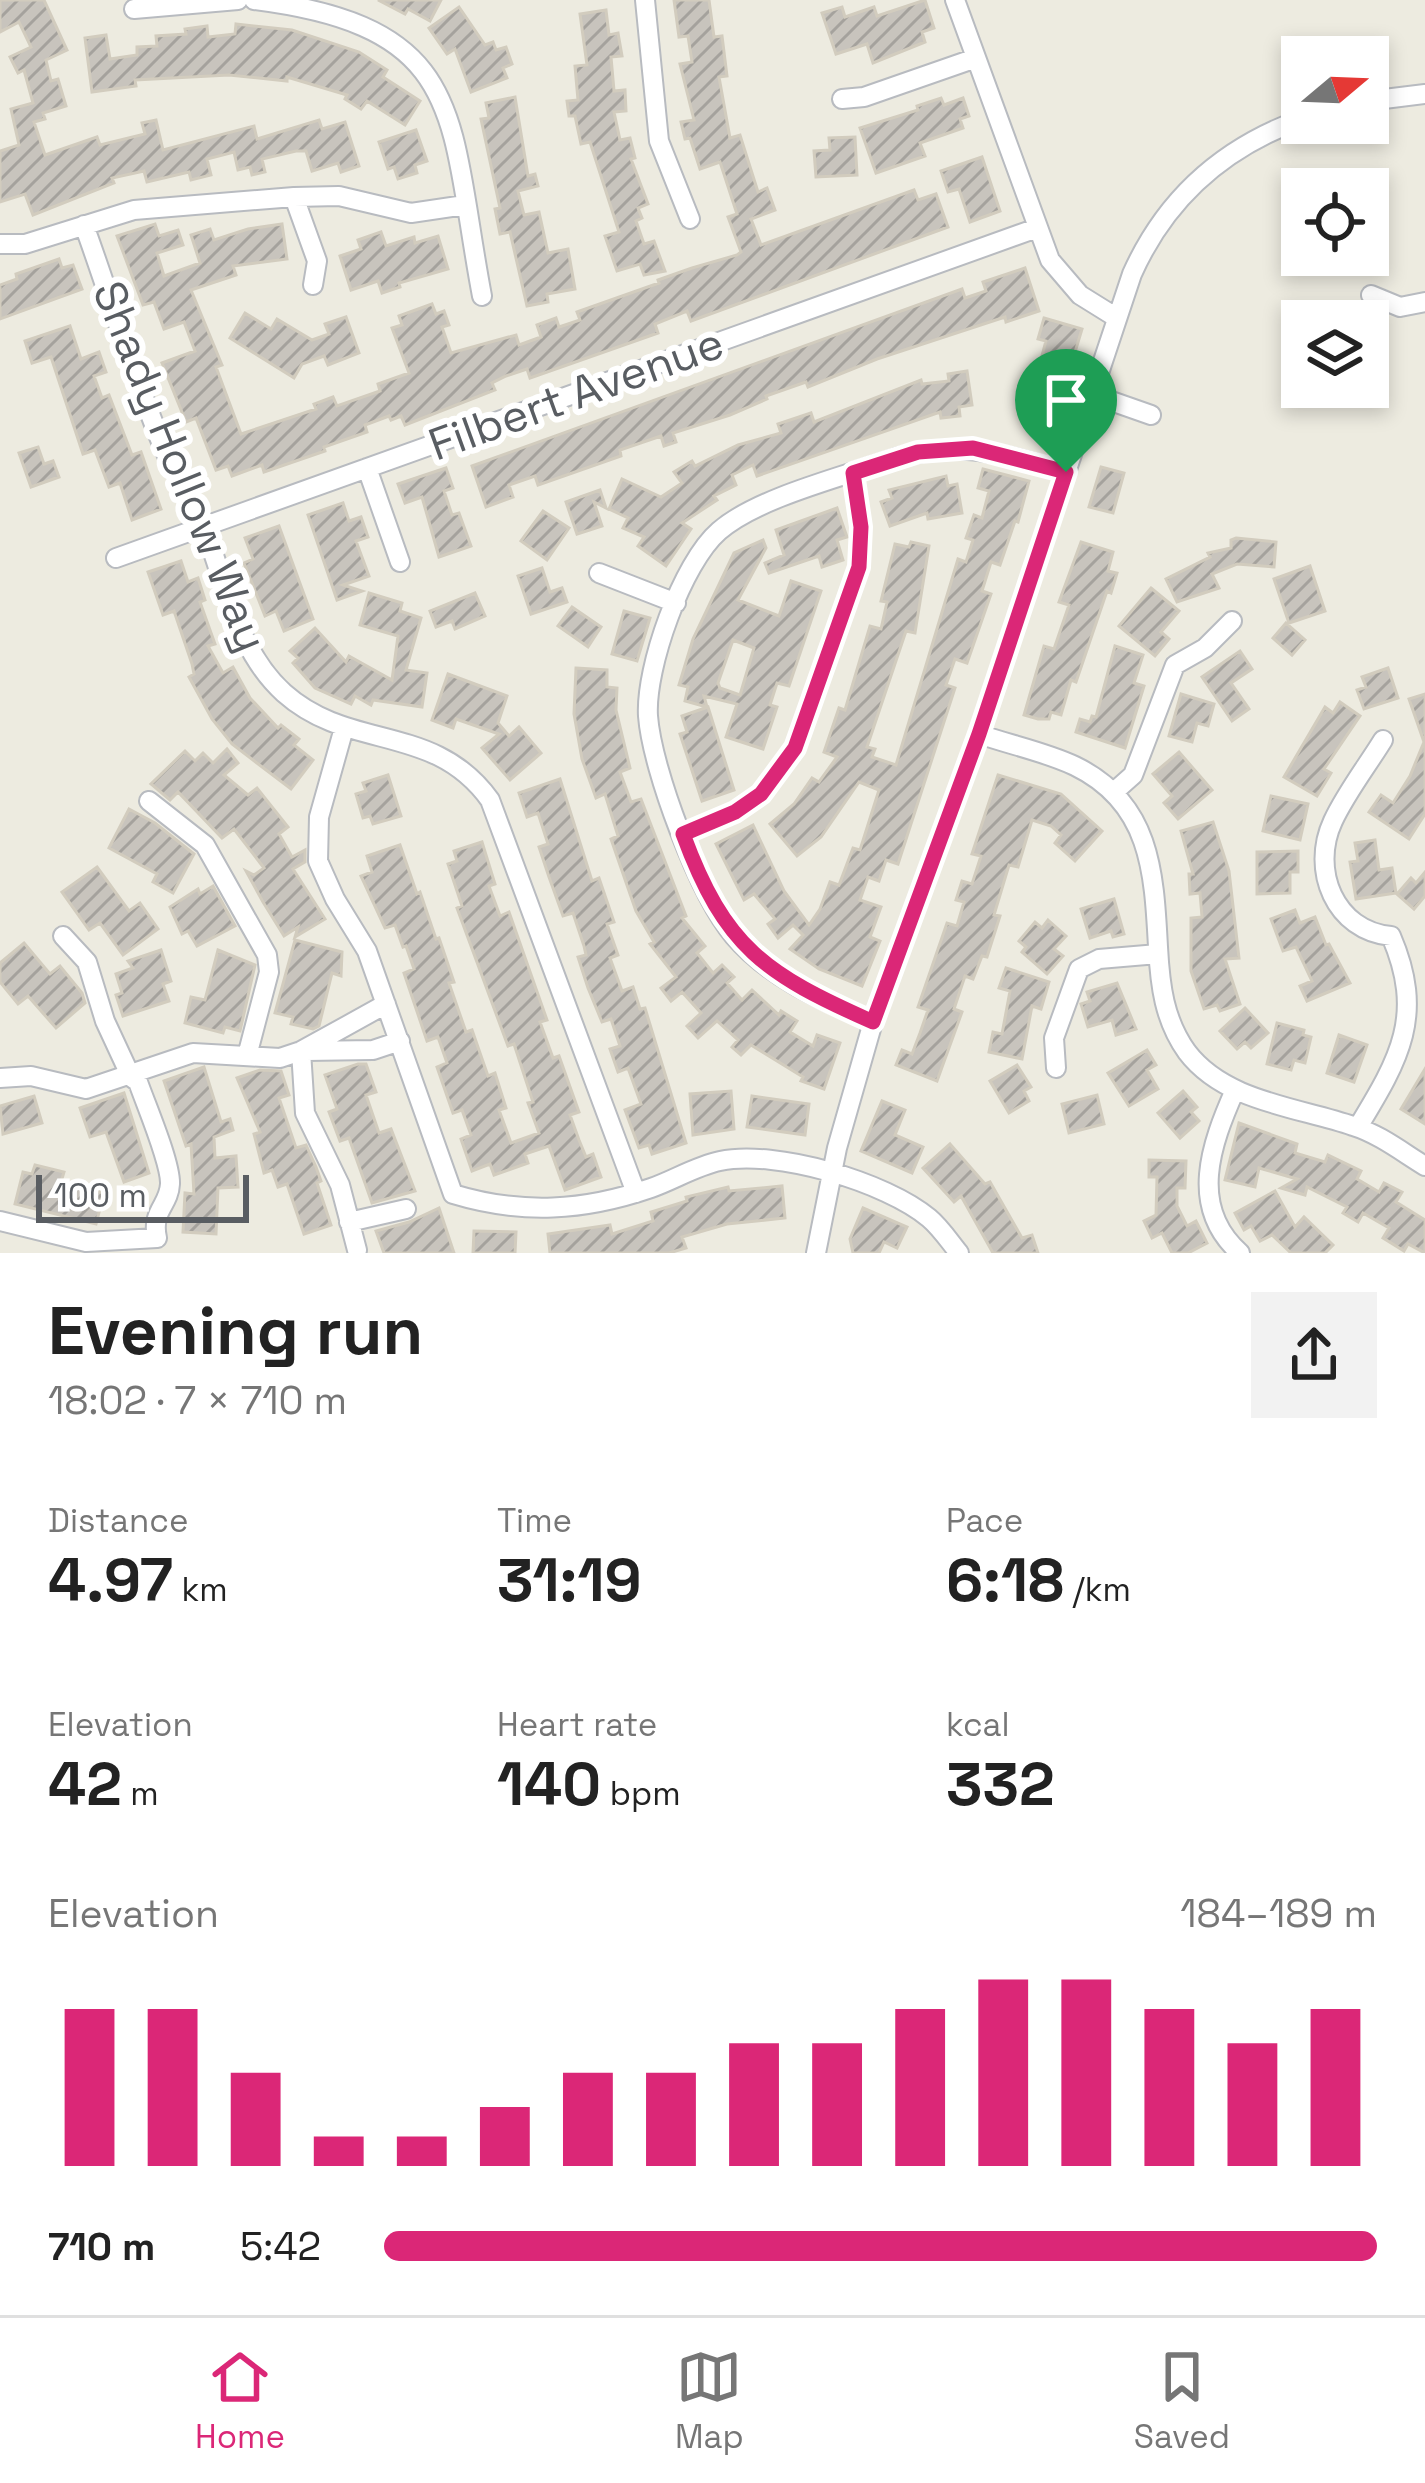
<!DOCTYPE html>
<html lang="en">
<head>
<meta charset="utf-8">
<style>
  body { margin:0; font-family:"Space Grotesk",sans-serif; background:#f2f2f2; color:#222; height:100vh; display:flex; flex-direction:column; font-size:45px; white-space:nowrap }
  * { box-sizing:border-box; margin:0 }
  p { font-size:39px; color:#767676 }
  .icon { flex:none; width:66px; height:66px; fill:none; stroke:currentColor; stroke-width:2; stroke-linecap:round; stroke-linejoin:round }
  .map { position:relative; height:1253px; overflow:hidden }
  .drawer { display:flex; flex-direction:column; background:#fff; flex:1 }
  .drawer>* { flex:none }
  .needle { width:78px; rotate:71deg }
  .fabs { position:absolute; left:1281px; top:36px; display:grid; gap:24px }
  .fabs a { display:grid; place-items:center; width:108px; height:108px; border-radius:0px; background:#fff; box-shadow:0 6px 18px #0003; font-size:60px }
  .scale { position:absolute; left:36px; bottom:30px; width:213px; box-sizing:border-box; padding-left:12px; border:6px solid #595d62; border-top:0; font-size:33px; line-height:42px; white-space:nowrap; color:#595d62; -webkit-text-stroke:9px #fff; paint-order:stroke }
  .pin { position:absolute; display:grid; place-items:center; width:102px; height:102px; color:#fff; margin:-123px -51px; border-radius:50% 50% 50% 0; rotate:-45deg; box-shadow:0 0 12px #0007 }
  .pin .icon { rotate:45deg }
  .round { display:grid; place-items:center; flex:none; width:126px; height:126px; border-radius:0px; background:#f2f2f2 }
  .overview { display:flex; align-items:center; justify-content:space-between; height:204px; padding:0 48px }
  h1 { font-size:66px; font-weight:700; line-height:90px }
  .stats { display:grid; grid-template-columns:repeat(3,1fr); gap:18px; height:204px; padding:12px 48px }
  .stats div { display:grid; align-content:center }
  .stats b { font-size:60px; font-weight:700 }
  .stats small { font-size:33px; font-weight:400 }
  .stats p { font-size:33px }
  .chart { height:336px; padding:24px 48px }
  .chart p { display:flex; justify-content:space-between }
  .chart svg { width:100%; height:216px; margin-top:12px; stroke:#db2777; stroke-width:6 }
  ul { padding:0 48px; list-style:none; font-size:39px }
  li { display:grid; grid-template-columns:192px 144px 1fr; align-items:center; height:90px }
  li i { height:30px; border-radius:15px; background:#db2777 }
  .menu { display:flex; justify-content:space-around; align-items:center; height:168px; border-top:3px solid #e0e0e0; background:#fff; font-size:33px; color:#767676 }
  .menu a { display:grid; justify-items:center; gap:6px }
  .menu .selected { color:#db2777 }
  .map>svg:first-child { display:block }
  .building { fill:url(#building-hatch); stroke:#d2ccbe; stroke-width:3; fill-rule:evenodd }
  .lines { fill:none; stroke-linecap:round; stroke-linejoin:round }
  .minor-casing { stroke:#b8bbc0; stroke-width:22 }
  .minor { stroke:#fff; stroke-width:18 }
  .route-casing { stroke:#fff; stroke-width:24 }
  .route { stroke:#db2777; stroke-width:15 }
  .labels { text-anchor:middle; stroke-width:12; stroke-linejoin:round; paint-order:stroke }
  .street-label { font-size:45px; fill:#595d62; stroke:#fff }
</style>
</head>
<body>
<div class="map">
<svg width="1425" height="1253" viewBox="0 0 1425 1253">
  <defs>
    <pattern id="building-hatch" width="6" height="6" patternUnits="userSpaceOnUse" patternTransform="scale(3)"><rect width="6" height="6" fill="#c8c4bd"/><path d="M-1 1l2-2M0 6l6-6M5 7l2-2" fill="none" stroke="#a5a29d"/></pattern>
  </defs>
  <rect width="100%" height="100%" fill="#edebe0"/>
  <path class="building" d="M0,0H44L67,50L46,60L51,81L58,79L66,106L43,113L45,119L34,122L45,155L97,137L100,145L145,134L142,123L156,120L163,150L254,126L257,139L319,120L322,129L345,122L359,166L341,172L338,163L312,171L306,151H296L262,159L265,172L252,175L250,167L238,170L234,152L207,159L211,175L191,180L189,172L147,182L144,171L112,178L114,183L33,215L25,194L0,202V151L19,145L11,109L33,103L24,70L18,73L10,57L31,47L19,22L0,32Z
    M378,0H441L430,21L408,9L405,14Z
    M674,0H709L714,37L722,36L727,76L719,77L730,138L740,135L758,192L767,188L775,210L751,219L761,245L914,190L918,200L936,194L948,227L691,321L687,311L655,324L658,333L530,378L527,369L506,376L492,383L495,390L405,425L401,416L391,420L389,416L365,425L367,432L324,447L325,451L264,472L262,465L232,476L228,466L216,470L196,418L186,422L162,363L195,351L184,322L164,329L154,302L143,305L117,236L155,224L159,236L178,230L183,245L157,253L164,276L200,263L191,235L210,229L214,240L248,229L282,224L287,259L233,266L236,275L191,290L222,365L216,367L241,434L316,409L314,404L333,397L337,406L380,391L378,384L409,373L392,328L402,325L399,316L432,304L436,314L444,311L449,325L442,327L451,353L516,335L519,345L541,337L537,325L556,318L559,327L580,320L577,312L659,283L658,280L692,268L737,255L741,252L728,217L737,214L720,162L700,169L690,138L685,139L681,122L694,120L680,64L692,62L688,36L679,37Z
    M925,0L934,28L922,32L925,42L873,63L867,44L836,54L822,13L842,7L845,17L874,7L877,16Z
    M459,7L485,45L493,42L496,50L506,47L512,64L503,68L507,78L471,92L455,49L447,54L429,28Z
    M606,10L609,35L618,33L622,56L611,57L614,91L625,90L626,111L614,112L620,140L630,138L635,158L631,159L648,204L638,208L642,218L636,221L644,244L654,241L665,271L644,275L640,264L617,271L605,236L619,232L590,142L581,144L575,116H569L567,101L578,100L575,66L587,65L580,14Z
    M236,24L292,30L359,52L387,70L383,77L420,101L405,125L367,101L361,109L345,99L347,95L287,77V81L229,75L135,80L136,86L92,92L85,38L106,35L110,59L137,55V47L157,46L156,36L186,34L185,29L207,26L208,37L235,34Z
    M515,97L528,176L535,174L538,186L518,191L524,215L539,212L548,253L568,249L575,289L547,294L548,302L527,306L510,232L500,234L495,209L500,208L481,119L489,118L486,103Z
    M941,98L944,105L963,98L969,116L960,119L963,128L920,143L925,156L876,173L860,128L918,110L917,106Z
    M416,130L427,161L415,165L417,173L398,179L394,167L388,169L379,142Z
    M855,137L857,175L816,177L814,151L830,150L829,138Z
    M982,157L1000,211L970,222L959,189L948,192L941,171Z
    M381,232L386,246L414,237L415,243L438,236L448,269L399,283L400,287L382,293L378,281L351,290L340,256L361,249L358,240Z
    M59,259L62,268L73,265L82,289L0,319V285L17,279L16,274Z
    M1025,268L1039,311L1006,322L1005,317L877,359L808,387L806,382L766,396L767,399L730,415L673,433L676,442L664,446L661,436L620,450L621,456L538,485L535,476L509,485L513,497L486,507L472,466L962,289L965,298L986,291L983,282Z
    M245,313L271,329L277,319L312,340L329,334L325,324L346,317L359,353L328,365L324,356L302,364L294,378L230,338Z
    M1044,318L1082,329L1069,372L1040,363L1046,341L1038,339Z
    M70,326L81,359L99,352L106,372L94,376L102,398L109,395L132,455L141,452L161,509L132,520L120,483L109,487L95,450L83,454L51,357L32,363L25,341Z
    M967,371L972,405L959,407L960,416L941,418L940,412L757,476L753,465L732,475L736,485L714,496L717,500L682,523L691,529L666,566L638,546L644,537L623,528L628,518L609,509L622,479L661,497L682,483L674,472L692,461L695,466L738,445L781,433L778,424L811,413L814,422L921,380L922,384L949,381L948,374Z
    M38,447L44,464L53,461L59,477L31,487L19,453Z
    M1101,467L1124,473L1113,513L1089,507Z
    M446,468L453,488L444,491L452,515L459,513L471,546L439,557L422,497L405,503L398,484Z
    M983,469L1029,481L1018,522L1015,521L1000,565L991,562L982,591L991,594L967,663L955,659L946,685L955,688L898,864L886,860L879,881L868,877L860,900L881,907L870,937L880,941L862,986L819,969L790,949L803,935L793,925L778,938L768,924L775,919L754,894L744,900L716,844L753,825L784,891L809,925L820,909L830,882L839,885L853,848L860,850L879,790L859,782L821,837L797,856L770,824L794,804L812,778L819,782L837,757L824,752L839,708L845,710L870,626L881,629L887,602L881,601L895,544L909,547L911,542L929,546L915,633L906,631L867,747L875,749L872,757L896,765L958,559L966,562L973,540L966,538L974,515L982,518L989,491L978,488Z
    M946,476L948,486L957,484L962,513L928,519L927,513L890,526L881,502L892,498L889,490Z
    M600,490L606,508L594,502L602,526L577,534L566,502Z
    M343,503L349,521L361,517L368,537L356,541L369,576L343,585L362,591L337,600L308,515Z
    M837,508L847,537L837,540L843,560L822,567L819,556L769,573L765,563L784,555L776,530Z
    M543,511L569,528L547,560L521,541Z
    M279,526L313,619L284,631L276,611L265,616L244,563L253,559L245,538Z
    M1236,538L1276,542L1274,567L1237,564L1212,574L1219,588L1177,602L1166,579L1210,557L1208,553L1231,548V540Z
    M763,540L766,548L738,600L779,616L791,581L821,591L789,686L777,683L770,705L777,707L763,749L726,737L737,704L704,696L707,707L685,701L688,687L679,685L693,639L734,553ZM733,640L754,648L740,695L720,688L718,683Z
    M1081,542L1113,552L1108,571L1117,573L1111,593L1107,591L1076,682L1071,680L1061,715L1051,712L1049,719H1038L1024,715L1044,646L1054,649L1069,605L1059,602Z
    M181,561L188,582L198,578L205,600L200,602L215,644L208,646L223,673L233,667L250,698L278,728L281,725L299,739L294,745L313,760L291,789L232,744L212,719L189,677L194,674L192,664L174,611L163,615L148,572Z
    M1310,566L1325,611L1289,623L1274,579Z
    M542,568L550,592L562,588L567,602L531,614L518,576Z
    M1151,588L1179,611L1161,632L1169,639L1155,656L1119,626Z
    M369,593L402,603L400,611L421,618L406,670L427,673L422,707L373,700L371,705L355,696L351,704L315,688L293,663L298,658L290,651L315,628L346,662L349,656L392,680L398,636L360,625Z
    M475,593L485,616L455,629L452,621L436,627L430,611Z
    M572,607L601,627L588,647L558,626Z
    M624,611L650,618L637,661L612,654Z
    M1286,623L1305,640L1292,655L1273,638Z
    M1115,646L1143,655L1134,683L1144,686L1125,748L1076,732L1080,719L1090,722L1092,716L1096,717Z
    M1240,651L1252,669L1231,683L1249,709L1232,721L1202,677Z
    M576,668L607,670V687L617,688L616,710L630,768L620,772L631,802L641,799L686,916L682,918L705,946L697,953L713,973L722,965L734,977L727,983L742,1000L752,990L779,1015L781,1011L797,1021L790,1032L813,1046L817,1035L840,1043L824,1089L801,1081L803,1077L751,1045L741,1055L732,1047L738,1040L717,1021L698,1038L687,1026L701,1013L682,992L671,1001L661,988L676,977L650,944L654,942L636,911L611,839L618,836L605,794L596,798L582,759L574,714Z
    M1388,668L1398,698L1364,709L1357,690L1366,687L1362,677Z
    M448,674L507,696L498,723L509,736L519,727L541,753L510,780L482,748L499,734L456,719L453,728L432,720Z
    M1181,694L1214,704L1208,726L1197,723L1192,742L1169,736Z
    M1425,694V814L1409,839L1369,812L1381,795L1393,803L1410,776L1424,742L1409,699Z
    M1340,702L1360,716L1324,769L1331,773L1317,796L1284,777L1325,707L1333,713Z
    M708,707L734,790L702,801L680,734L687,732L682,716Z
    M227,749L238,763L224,775L248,795L257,788L288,827L279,834L292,857L305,850V862L293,869L325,919L295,937L298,927L284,936L263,902L246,871L254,875L264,868L234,829L222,838L178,792L170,800L151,784L185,751L195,761L203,753L213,763Z
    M1179,752L1212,790L1178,819L1164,803L1172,796L1153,774Z
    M388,775L401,816L373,824L370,816L363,818L356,794L366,791L363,783Z
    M998,775L1061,794L1102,831L1075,861L1055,843L1061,835L1051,826L1032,820L1018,867L1009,865L994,915L1000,916L987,957L982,956L973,979L965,976L954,1009L962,1012L937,1081L896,1065L902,1050L912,1054L920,1033L928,1010L918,1007L947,923L957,926L964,902L956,900L962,881L972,884L981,856L972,854Z
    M560,779L592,881L599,878L614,922L607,924L618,955L610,958L622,991L633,987L640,1009L645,1008L686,1143L652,1154L649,1145L639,1148L625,1110L641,1104L628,1068L618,1072L610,1049L620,1046L611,1019L602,1022L588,988L578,957L586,955L584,946L573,913L563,916L549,877L539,847L548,844L538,813L527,817L519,793Z
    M1271,796L1308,804L1300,840L1263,831Z
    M129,809L155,823L194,854L173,893L153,882L157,874L109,848Z
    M1213,822L1229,871L1239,958L1225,959L1240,1004L1220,1011L1217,1005L1204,1009L1191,971V918L1202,917L1200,893L1190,894L1189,874H1193L1181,831Z
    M1375,840L1379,870L1392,868L1396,893L1356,899L1350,862L1358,861L1355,843Z
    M482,842L495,884L489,886L500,916L509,912L547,1020L540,1022L553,1058L559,1056L579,1112L570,1115L579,1140L586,1157L593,1154L601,1177L565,1190L549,1146L525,1154L528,1163L494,1175L490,1164L472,1171L461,1139L471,1135L462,1110L453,1113L437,1067L447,1063L438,1037L427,1041L404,973L414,969L406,946L403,947L395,925L385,928L361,876L372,872L367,856L400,845L417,894L420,892L436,939L439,938L454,982L449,983L466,1032L472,1030L488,1076L495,1073L506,1108L499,1110L511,1143L539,1133L528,1103L533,1102L514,1044L508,1046L457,908L462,906L448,864L457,861L454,851Z
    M1298,851V872H1290V893L1257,894V852Z
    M97,867L129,911L140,903L158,929L123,955L100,923L89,930L62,892Z
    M1425,872V896L1414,909L1397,894L1411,878L1416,883Z
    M213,886L235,926L197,946L188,931L182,934L170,907L198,889L200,894Z
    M1114,899L1124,934L1113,937L1111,931L1090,938L1081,909Z
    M1295,910L1300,923L1315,917L1326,945L1329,944L1350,983L1307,1001L1300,986L1312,981L1296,947L1283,951L1271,919Z
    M1048,920L1066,936L1054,949L1063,956L1047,974L1022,952L1026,947L1019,941L1035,922L1042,928Z
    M295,940L342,952L341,976L332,973L319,1026L313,1029L291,1024L293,1017L275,1013Z
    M24,943L50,974L60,966L82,993L85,1003L56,1028L28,996L18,1004L0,982V963Z
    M161,950L171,981L163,984L169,1001L123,1016L116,995L122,993L116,974L133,968L128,961Z
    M218,950L255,965L240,1031L225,1027L223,1033L185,1023L191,997L205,1000Z
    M1006,968L1049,982L1041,1009L1032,1006L1022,1059L989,1052L993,1032L1002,1034L1010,991L999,988Z
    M1117,983L1136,1029L1116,1035L1112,1020L1088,1027L1081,1004L1090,1001L1087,992Z
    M1245,1008L1268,1033L1251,1048L1245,1042L1237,1049L1220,1031Z
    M1277,1023L1304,1030L1303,1035L1311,1037L1305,1063L1294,1060L1291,1070L1267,1064Z
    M1339,1035L1367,1045L1354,1082L1327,1073Z
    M1147,1050L1156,1065L1147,1070L1158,1089L1129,1106L1108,1073Z
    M358,1064H366L376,1092L366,1095L379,1133L391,1129L415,1191L372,1203L349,1138L340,1141L329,1112L337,1109L325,1075Z
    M1017,1065L1031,1087L1024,1091L1029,1101L1009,1113L990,1081Z
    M204,1067L221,1122L230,1119L233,1130L214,1137L215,1158L236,1156L238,1187L218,1188L216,1234L183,1232L185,1193L194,1194L191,1144L186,1146L164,1081Z
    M1425,1069V1124L1401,1109Z
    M260,1070L281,1071L289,1095L279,1098L296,1148L306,1145L316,1167L321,1181L317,1183L331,1225L304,1234L287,1184L278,1187L272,1170L264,1173L254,1134L260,1132L237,1078Z
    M731,1091L734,1129L693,1135L690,1094Z
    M1183,1091L1197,1107L1191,1112L1199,1121L1180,1138L1158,1113Z
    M124,1093L149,1173L124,1182L106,1132L90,1137L80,1108Z
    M1097,1095L1104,1124L1069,1133L1062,1104Z
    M34,1096L42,1123L3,1134L0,1106Z
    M752,1096L809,1104L805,1135L747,1127Z
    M882,1101L905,1110L895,1135L923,1147L912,1173L861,1151Z
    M1239,1123L1297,1144L1295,1153L1325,1162L1328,1155L1361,1171L1357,1179L1379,1192L1384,1183L1402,1192L1396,1202L1425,1220V1253L1408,1244L1404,1251L1383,1238L1389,1228L1363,1213L1358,1222L1343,1213L1347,1207L1307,1187L1305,1195L1281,1188L1297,1179L1259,1168L1255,1187L1225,1180Z
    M950,1144L985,1184L990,1182L1022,1238L1032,1235L1038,1253H993L961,1196L954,1202L923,1168Z
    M1149,1160L1186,1161L1185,1188H1177V1206L1187,1226L1196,1221L1207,1243L1188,1253H1172L1162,1233L1152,1238L1144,1221L1156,1215L1157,1177H1149Z
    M35,1165L64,1172L61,1182L104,1193L96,1224L15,1204L23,1172L32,1174Z
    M782,1186L785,1218L727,1224L682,1237L686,1248L669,1253H550L548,1234L610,1225L612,1234L653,1221L651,1212L687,1201L686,1197L728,1187L729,1191Z
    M1275,1191L1295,1227L1304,1217L1333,1245L1325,1253H1291L1272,1235L1260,1241L1251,1226L1244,1230L1235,1213Z
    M439,1208L454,1253H384L376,1231L409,1222Z
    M863,1208L907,1227L897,1248L884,1242L879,1253H853L850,1239Z
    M474,1231L516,1232L515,1253H473Z"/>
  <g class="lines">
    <defs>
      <path id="minor" d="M254,0C469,27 448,117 482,296
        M645,0L659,141L690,219
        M955,0L1050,260L1080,295L1117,318
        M134,9L238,0
        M842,99L864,97L976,58
        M1368,101L1425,94
        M294,197L317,261L313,285
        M84,225C111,299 133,376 164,449C175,474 192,496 202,522C225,579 236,650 284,693C350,752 434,722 490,800L636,1193
        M0,244H25L134,210L294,197L339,196L411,213L465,205
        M1371,295L1400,307L1425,302
        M1094,395L1151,415
        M367,468L400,562
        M116,558L1037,228
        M599,573L676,603
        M344,728L319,817L318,861L335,899L367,951L453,1194C522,1215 584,1211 651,1188C674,1180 696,1166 720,1161C775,1149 886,1182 929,1218C940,1227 950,1242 959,1253
        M979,734C1010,745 1046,752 1075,766C1151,803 1154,872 1158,947C1160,985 1164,1020 1187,1052C1225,1102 1298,1107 1353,1126C1379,1134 1402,1152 1425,1166
        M1115,791L1133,775L1175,665L1205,648L1232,621
        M149,801L205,845L267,955L269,972L247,1056
        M683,834L735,812L761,794L795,748L859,567L861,527L853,473
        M63,936L87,962L105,1021L131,1077L138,1082C146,1105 171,1163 170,1184C169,1206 151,1210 157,1238
        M873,1022C823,1000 771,979 734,936C699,894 652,770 648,716C645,668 682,563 719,531C758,497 846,476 896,458C960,439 1004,455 1066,472
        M301,1051L305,1113L340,1185L357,1250
        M306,1051L373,1050L400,1041
        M1056,1068L1054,1038L1079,969L1099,959L1158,954
        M0,1078L31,1076L86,1089L193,1053L280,1058L301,1051L386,1004
        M1235,1090C1211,1144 1188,1207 1240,1253
        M1358,1127C1400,1058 1425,1015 1391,936C1335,931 1310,870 1333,821C1346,793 1367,766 1383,740
        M0,1221L86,1242L157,1238
        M349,1222L406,1209
        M816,1253L837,1148L873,1022L979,734L1132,274C1166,198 1224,147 1302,119"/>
    </defs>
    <use href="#minor" class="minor-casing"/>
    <use href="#minor" class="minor"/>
  </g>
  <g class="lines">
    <defs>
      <path id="route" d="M973,448L1066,472L979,734L873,1022C765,974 725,948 683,834L735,812L761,794L795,748L859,567L861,527L853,473L918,452Z"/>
    </defs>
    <use href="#route" class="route-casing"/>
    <use href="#route" class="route"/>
  </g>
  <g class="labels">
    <g class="street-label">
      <text transform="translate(576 393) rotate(-20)" y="16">Filbert Avenue</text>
      <text transform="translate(181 466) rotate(68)" y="16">Shady Hollow Way</text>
    </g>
  </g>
</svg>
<div class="fabs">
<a><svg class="needle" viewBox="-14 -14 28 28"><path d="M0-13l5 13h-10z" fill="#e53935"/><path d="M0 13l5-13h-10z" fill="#767676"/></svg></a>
<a><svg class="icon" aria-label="locate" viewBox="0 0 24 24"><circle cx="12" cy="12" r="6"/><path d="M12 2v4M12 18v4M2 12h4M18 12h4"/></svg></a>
<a><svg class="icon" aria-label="layers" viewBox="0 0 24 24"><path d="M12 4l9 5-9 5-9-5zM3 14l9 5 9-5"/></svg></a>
</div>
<div class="scale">100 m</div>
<div class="pin" style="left:1066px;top:472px;background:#1e9e55"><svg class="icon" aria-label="arrive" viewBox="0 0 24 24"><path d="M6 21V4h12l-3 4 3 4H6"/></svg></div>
</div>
<section class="drawer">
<div class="overview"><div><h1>Evening run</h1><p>18:02 · 7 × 710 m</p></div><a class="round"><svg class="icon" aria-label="share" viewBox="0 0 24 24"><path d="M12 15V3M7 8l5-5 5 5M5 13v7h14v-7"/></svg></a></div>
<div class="stats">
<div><p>Distance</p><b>4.97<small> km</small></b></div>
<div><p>Time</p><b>31:19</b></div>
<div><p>Pace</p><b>6:18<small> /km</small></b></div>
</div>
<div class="stats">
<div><p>Elevation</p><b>42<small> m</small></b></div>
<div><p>Heart rate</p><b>140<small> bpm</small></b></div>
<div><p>kcal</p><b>332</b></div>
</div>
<div class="chart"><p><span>Elevation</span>184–189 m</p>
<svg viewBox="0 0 160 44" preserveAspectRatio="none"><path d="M5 44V12M15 44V12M25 44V25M35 44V38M45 44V38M55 44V32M65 44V25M75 44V25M85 44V19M95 44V19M105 44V12M115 44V6M125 44V6M135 44V12M145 44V19M155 44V12"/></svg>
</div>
<ul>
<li><b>710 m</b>5:42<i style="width:100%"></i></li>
</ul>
</section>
<nav class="menu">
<a class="selected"><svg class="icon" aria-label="home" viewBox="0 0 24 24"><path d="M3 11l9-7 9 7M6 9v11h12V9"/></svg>Home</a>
<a><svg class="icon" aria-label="map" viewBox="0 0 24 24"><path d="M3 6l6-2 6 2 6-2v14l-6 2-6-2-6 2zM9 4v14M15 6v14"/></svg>Map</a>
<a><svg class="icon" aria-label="saved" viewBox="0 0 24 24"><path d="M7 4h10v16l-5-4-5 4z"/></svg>Saved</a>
</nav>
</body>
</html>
